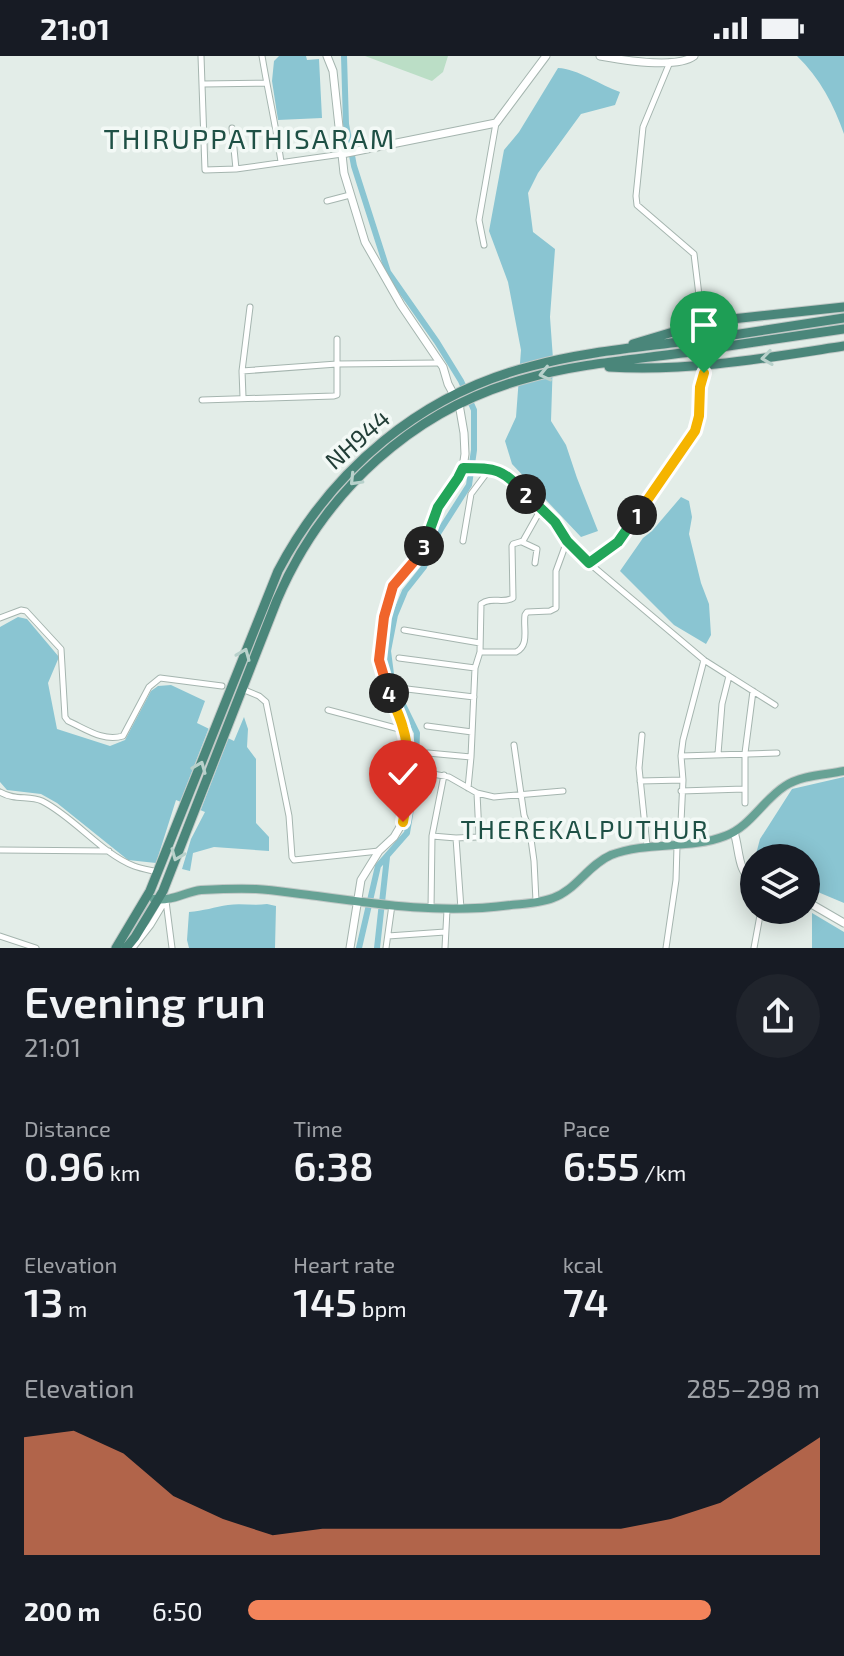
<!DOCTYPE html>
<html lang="en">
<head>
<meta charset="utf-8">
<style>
  body { margin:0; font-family:"Exo 2",sans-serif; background:#20242c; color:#f1f3f6; height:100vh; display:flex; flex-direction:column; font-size:30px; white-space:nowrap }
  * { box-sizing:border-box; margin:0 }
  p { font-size:26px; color:#9ea1a6 }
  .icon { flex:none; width:44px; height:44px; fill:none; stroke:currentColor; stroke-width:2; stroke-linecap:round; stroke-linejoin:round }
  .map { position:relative; height:892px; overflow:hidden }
  .side { display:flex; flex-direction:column; background:#171b24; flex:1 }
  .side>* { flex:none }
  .tools { position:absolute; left:740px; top:788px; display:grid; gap:16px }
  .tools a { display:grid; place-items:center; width:80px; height:80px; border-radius:50%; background:#171b24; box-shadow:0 4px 20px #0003; font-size:40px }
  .pin { position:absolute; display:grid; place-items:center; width:68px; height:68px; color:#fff; margin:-82px -34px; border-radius:50% 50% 50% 0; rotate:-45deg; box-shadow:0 0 8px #0007 }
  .pin .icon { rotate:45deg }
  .km { position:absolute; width:40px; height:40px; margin:-20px; border-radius:50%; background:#222; color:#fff; font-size:22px; line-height:40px; text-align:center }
  .round { display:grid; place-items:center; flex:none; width:84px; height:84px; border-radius:42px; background:#20242c }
  .headline { display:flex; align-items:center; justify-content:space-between; height:136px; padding:0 24px }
  h1 { font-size:44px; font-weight:600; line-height:60px }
  .metrics { display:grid; grid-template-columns:repeat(3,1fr); gap:12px; height:136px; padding:8px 24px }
  .metrics div { display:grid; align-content:center }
  .metrics b { font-size:40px; font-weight:600 }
  .metrics small { font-size:22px; font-weight:400 }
  .metrics p { font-size:22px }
  .chart { height:224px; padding:16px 24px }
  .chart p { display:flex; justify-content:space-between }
  .chart svg { width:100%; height:144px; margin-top:8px; fill:#f3845b; opacity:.7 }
  ul { padding:0 24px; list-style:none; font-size:26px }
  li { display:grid; grid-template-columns:128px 96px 1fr; align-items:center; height:60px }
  li i { height:20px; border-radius:10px; background:#f3845b }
  .status { display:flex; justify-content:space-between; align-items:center; height:56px; padding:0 40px; background:#171b24; direction:ltr }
  .status svg { height:22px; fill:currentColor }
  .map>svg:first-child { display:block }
  .green { fill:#bbdec6 }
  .water { fill:#8ac5d2 }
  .pier { fill:#e3ede8 }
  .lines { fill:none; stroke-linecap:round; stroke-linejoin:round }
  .canal { stroke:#8ac5d2; stroke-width:6 }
  .minor-casing { stroke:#a5b5af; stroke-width:7 }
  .tertiary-casing { stroke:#a5b5af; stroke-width:9 }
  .primary-casing { stroke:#c1c9c7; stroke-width:10 }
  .trunk-casing { stroke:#c1c9c7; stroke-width:11 }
  .minor { stroke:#fff; stroke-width:5 }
  .tertiary { stroke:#fff; stroke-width:7 }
  .primary { stroke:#67a295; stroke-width:8 }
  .trunk { stroke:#4a867a; stroke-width:9 }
  .trunk-bridge-casing { stroke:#c1c9c7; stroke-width:11; stroke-linecap:butt }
  .trunk-bridge { stroke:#4a867a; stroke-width:9 }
  .oneway { stroke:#b8d1cb }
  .split-1-casing { stroke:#fff; stroke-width:16 }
  .split-2-casing { stroke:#fff; stroke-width:16 }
  .split-3-casing { stroke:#fff; stroke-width:16 }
  .split-4-casing { stroke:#fff; stroke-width:16 }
  .split-5-casing { stroke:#fff; stroke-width:16 }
  .split-1 { stroke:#f5b400; stroke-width:10 }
  .split-2 { stroke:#22a559; stroke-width:10 }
  .split-3 { stroke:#22a559; stroke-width:10 }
  .split-4 { stroke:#f0652b; stroke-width:10 }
  .split-5 { stroke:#f5b400; stroke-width:10 }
  .labels { text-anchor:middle; stroke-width:7; stroke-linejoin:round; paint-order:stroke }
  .street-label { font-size:24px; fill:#223e37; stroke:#f3f9f6 }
  .neighbourhood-label { font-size:26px; letter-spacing:2px; fill:#1e5045; stroke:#f3f9f6 }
  .quarter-label { font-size:28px; letter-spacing:2px; fill:#1e5045; stroke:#f3f9f6 }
</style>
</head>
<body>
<div class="status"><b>21:01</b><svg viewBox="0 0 49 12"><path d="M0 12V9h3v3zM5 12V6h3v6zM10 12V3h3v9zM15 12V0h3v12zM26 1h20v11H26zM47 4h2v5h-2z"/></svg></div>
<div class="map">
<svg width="844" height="892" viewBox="0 0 844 892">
  <rect width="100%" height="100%" fill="#e3ede8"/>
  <path class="green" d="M365,0H448L443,16L432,25Z"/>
  <path class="water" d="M279,0H306L307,4L319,3L322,62L278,64L272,25L274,5Z
    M797,0H844V78C834,49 820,22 797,0Z
    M558,12C578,13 600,29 620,36L615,49L581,58L538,117L528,137L533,176L555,193L550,261L553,303L551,365L566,389L577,422L598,475L581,481L512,408L505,385L516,361L521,294L508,226L489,175L504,94L519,76Z
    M681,441L689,445L692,461L689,478L701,527L709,548L711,579L706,588L674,569L620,515L643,482L652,475Z
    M18,561L27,563L59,601L48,627L57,673L110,690L125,684L151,635L158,630L171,629L205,645L197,667L234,685L244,661L248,673L247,691L256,703V767L269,781V795L214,791L193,797L190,815L182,813L191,783L205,756L176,744L156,807L128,804L57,747L41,738L7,734L0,726V571Z
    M844,721V847L806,831V802H755L760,783L792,733Z
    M267,848L276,850L275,892H189L187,884L189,856C203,855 215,851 228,849C241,847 254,850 267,848Z
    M812,857L844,876V892H812Z"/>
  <path class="pier" d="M210,669L230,678L200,756L179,749Z"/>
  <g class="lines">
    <path class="canal" d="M344,0L346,68L354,110L388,216L437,286L461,325L474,354V394L469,429L434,484L424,511L405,535L395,559L388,595L392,626L417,677L415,729L407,777L378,810L359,892
      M377,892L387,801"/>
    <defs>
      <path id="minor" d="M201,0L205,114L236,113L342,98
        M262,0C268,36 276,70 281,106
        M203,28L266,27
        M232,72L236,113
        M327,145L350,139
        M484,189L479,164L496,67
        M242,315L337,308L440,307
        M243,341L242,315L250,251
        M202,344L334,340L337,339V283
        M463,412L499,414L511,421L555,466L567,485L589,507L704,604L775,649
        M463,485L471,438L489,414
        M522,486L537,493L535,507
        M589,507L618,486L680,399L695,375L699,360L701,325L706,313L707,305L694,198L637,149L636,140L643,71L670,6
        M0,562L21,554L26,555L61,593L65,661L68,665C86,673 103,686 123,680L149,631L160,622L222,630
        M404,574L480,587
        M480,596H516C530,589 523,572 525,559L527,556L550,555L556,552V515L567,485
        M399,602L475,612
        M242,633L259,640L266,646L289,760L292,801L294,804L379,795
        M407,633L474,641
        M328,654L403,674
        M427,670L472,676
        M642,679L639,712L647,790
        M514,689L524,759L530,776L534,805L536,845
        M428,697L471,701
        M718,698L722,648L729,620
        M681,700L777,697
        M422,716L449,721L477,737L479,779L477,781L456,782
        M640,725L683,724
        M468,732L471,701L475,612L480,596L481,548C491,540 503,548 513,542L512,490L513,488L523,485L541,453
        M681,735L744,733
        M0,736C15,745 29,739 42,745C74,761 102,798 134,810C142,813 150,814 158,816
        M477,737L494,741L563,735
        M745,747V697L753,635
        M432,780L456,782L461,853
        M680,787L683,724L681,700L683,684L704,604
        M0,794L109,795
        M166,845L172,892
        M431,853L432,780L444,719
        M0,880L36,892
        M388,880L445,876
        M133,892L151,869L166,844
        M386,892L392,849
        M445,892L447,854
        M666,892L676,824L677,790
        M754,892L761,854"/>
      <path id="tertiary" d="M327,0L333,15L344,117L365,186L401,249L443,311L448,328L454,339
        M600,0C622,4 677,13 694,0
        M342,98L496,67L546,0
        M734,776C740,794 737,816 754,826
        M806,845L844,867
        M350,892L361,824L379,795L394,781L403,766L407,742V692L404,674L382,617L379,604L384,561L393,530L416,503L426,488L438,451L458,422L463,412L465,398L464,377L459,348"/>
      <path id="primary" d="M154,843C171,846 185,836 201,834C219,833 238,832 256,833C276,834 297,838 317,840C381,849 445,858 511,849C524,848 540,847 553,842C576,834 588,809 611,799C647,785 689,794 725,780C750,771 763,744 785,730C802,719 825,719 844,715"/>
      <path id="trunk" d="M707,283L844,262
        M633,288L693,270L723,264L844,251
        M708,293L844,273
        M609,311C688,316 766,302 844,290
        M116,892L150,835L278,515C331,414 421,338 532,310C587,295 645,291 702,283
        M126,892L135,881L163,835L277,544C323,436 414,352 528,322C585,306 645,303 703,294"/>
    </defs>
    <use href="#minor" class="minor-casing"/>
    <use href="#tertiary" class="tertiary-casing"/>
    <use href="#primary" class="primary-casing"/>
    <use href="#trunk" class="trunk-casing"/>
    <use href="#minor" class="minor"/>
    <use href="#tertiary" class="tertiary"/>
    <use href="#primary" class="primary"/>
    <use href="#trunk" class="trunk"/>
    <defs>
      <path id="trunk-bridge" d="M702,283H707
        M703,294L708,293"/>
    </defs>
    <use href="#trunk-bridge" class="trunk-bridge-casing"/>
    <use href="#trunk-bridge" class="trunk-bridge"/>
  </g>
  <defs><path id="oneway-chevron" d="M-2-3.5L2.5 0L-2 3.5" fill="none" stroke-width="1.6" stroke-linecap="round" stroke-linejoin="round" transform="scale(2)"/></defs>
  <g class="oneway">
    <use href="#oneway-chevron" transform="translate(767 302) rotate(172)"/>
    <use href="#oneway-chevron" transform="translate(545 318) rotate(167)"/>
    <use href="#oneway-chevron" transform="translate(355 424) rotate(134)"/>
    <use href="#oneway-chevron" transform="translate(244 598) rotate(-68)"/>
    <use href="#oneway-chevron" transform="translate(200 711) rotate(-68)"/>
    <use href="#oneway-chevron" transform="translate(177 799) rotate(112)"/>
  </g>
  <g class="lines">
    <defs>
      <path id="split-1" d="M637,459L695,375L699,360L700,331L704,317"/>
      <path id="split-2" d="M526,438L555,466L567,485L589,507L618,486L637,459"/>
      <path id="split-3" d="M424,490L438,451L458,422L463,412C497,412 502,413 526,438"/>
      <path id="split-4" d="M389,637L379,604L384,561L393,530L416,503L424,490"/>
      <path id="split-5" d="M389,637C394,648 400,660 403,672C411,697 408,741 403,766"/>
    </defs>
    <use href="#split-1" class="split-1-casing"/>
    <use href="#split-2" class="split-2-casing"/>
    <use href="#split-3" class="split-3-casing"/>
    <use href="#split-4" class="split-4-casing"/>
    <use href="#split-5" class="split-5-casing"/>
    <use href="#split-1" class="split-1"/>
    <use href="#split-2" class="split-2"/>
    <use href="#split-3" class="split-3"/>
    <use href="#split-4" class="split-4"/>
    <use href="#split-5" class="split-5"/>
  </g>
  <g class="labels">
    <g class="street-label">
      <text transform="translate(358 384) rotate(-41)" y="8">NH944</text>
    </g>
    <g class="neighbourhood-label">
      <text x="585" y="783">THEREKALPUTHUR</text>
    </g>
    <g class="quarter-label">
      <text x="250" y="93">THIRUPPATHISARAM</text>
    </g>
  </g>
</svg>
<div class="tools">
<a><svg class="icon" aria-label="layers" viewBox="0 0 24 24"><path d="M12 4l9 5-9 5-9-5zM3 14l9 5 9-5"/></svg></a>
</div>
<div class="pin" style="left:704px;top:317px;background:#1e9e55"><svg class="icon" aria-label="arrive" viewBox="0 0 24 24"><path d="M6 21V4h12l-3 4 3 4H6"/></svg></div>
<div class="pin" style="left:403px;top:766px;background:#d93025"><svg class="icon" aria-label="check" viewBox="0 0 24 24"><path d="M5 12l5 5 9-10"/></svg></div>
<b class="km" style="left:637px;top:459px">1</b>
<b class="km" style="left:526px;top:438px">2</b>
<b class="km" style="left:424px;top:490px">3</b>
<b class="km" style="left:389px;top:637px">4</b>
</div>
<section class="side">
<div class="headline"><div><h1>Evening run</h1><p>21:01</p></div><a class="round"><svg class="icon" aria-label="share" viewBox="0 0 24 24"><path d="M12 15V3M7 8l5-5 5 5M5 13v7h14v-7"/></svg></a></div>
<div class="metrics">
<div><p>Distance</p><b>0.96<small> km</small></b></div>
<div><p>Time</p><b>6:38</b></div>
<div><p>Pace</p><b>6:55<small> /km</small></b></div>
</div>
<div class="metrics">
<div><p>Elevation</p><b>13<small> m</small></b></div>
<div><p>Heart rate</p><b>145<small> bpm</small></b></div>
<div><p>kcal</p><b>74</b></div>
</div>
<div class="chart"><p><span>Elevation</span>285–298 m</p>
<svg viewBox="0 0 160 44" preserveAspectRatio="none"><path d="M0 44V8L10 6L20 13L30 26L40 33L50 38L60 36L70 36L80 36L90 36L100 36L110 36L120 36L130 33L140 28L150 18L160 8V44z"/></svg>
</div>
<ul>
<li><b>200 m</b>6:50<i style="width:81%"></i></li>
</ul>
</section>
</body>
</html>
